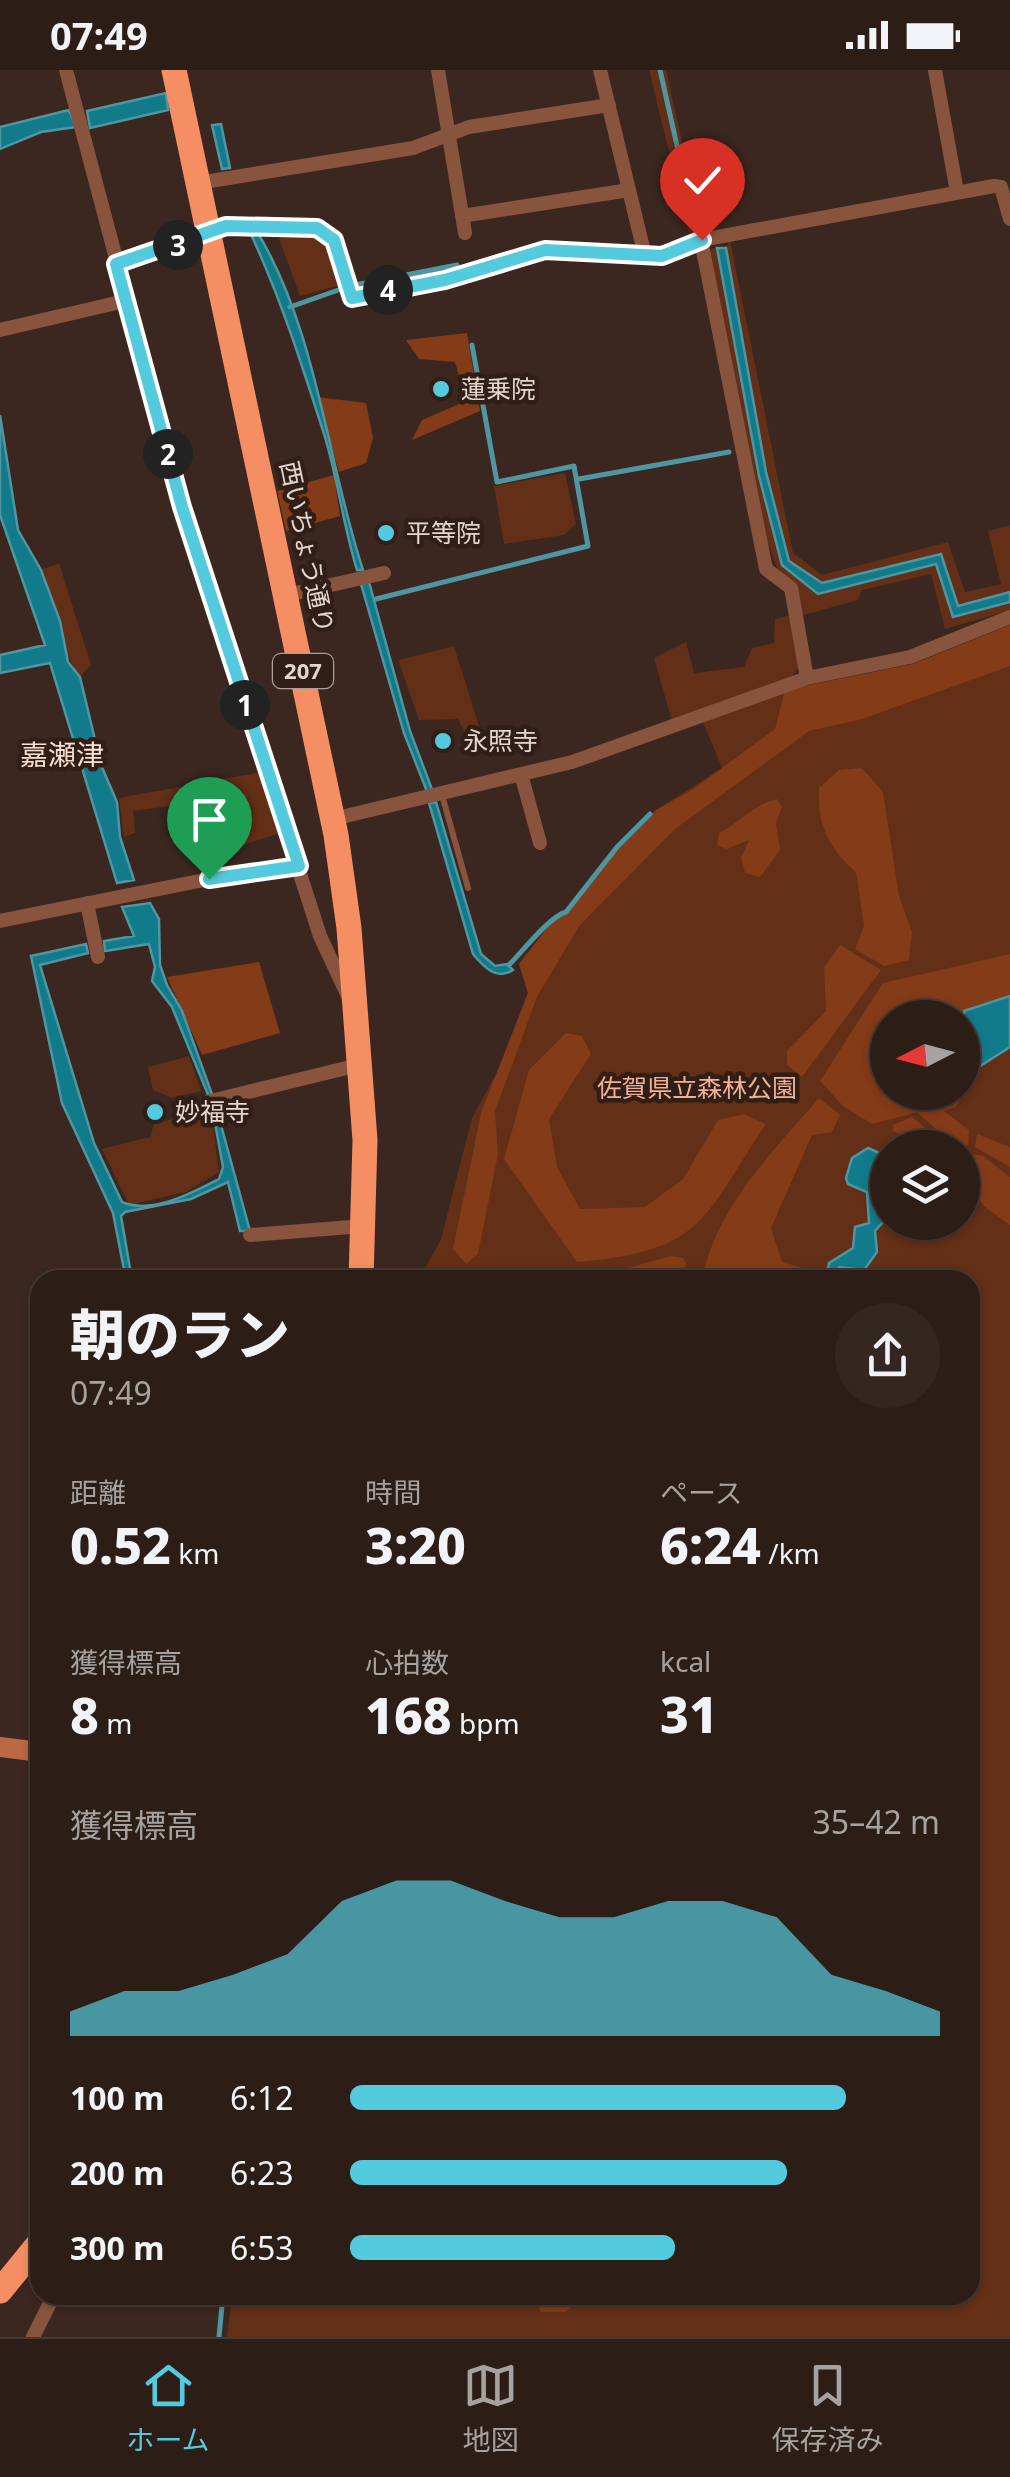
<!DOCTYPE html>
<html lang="ja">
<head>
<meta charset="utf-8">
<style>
  body { margin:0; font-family:"Noto Sans","Noto Sans JP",sans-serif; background:#342620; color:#f1f3f6; height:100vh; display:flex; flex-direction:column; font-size:38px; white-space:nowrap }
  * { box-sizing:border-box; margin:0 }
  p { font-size:32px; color:#a6a2a1 }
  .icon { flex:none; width:55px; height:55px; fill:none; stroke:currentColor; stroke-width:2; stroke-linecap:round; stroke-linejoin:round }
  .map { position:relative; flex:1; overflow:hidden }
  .drawer { position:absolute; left:30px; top:1200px; width:950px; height:1035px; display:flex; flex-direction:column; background:#2c1d17; border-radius:30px; box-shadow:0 2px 8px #0004,0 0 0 2px #483b36 }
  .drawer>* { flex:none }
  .needle { width:65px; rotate:264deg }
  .fabs { position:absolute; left:870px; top:930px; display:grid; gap:20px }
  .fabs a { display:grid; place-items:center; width:110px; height:110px; border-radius:50%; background:#2c1d17; box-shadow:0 2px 8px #0004,0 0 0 2px #483b36; font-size:50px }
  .pin { position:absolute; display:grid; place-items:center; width:85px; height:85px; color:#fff; margin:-102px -42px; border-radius:50% 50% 50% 0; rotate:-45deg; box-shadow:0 0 10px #0007 }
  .pin .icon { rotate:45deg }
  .km { position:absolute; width:50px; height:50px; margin:-25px; border-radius:50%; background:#222; color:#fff; font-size:28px; line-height:50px; text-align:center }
  .round { display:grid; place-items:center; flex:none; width:105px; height:105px; border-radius:52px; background:#342620 }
  .headline { display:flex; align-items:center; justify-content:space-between; height:170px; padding:0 40px }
  h1 { font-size:55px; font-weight:800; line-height:75px }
  .metrics { display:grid; grid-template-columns:repeat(3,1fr); gap:15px; height:170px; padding:10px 40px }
  .metrics div { display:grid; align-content:center }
  .metrics b { font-size:50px; font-weight:800 }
  .metrics small { font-size:28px; font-weight:400 }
  .metrics p { font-size:28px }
  .chart { height:280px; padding:20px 40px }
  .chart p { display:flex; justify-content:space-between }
  .chart svg { width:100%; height:180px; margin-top:10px; fill:#54cade; opacity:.7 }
  ul { padding:0 40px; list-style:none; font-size:32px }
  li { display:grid; grid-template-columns:160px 120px 1fr; align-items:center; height:75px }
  li i { height:25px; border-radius:12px; background:#54cade }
  .status { display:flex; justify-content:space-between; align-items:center; height:70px; padding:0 50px; background:#2c1d17; direction:ltr }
  .status svg { height:28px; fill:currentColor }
  .menu { display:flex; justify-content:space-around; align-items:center; height:140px; border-top:2px solid #483b36; background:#2c1d17; font-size:28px; color:#a6a2a1 }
  .menu a { display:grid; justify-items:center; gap:5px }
  .menu .active { color:#54cade }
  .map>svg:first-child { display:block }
  .green { fill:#632f17; fill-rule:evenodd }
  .forest { fill:#843b17 }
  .water { fill:#117b8b; stroke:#5096a0; stroke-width:2.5 }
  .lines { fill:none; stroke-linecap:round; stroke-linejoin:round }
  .stream { stroke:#5096a0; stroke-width:5 }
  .lane { stroke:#88543e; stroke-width:6 }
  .street { stroke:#88543e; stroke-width:14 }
  .secondary { stroke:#bb6844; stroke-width:20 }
  .highway { stroke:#f58f63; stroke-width:25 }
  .route-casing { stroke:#fff; stroke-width:20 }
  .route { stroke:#54cade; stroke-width:12 }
  .poi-dot { fill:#54cade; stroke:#311e16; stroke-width:4 }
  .labels { text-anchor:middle; stroke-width:9; stroke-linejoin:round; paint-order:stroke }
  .shield { fill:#311e16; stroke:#ae9f98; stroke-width:2.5 }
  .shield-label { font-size:22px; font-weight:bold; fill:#e3d6d0 }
  .poi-label { font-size:25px; fill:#e3d6d0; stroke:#311e16; text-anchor:start }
  .street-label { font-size:25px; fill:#e3d6d0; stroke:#311e16 }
  .park-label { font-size:25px; fill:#f2b196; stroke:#311e16 }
  .neighbourhood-label { font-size:28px; fill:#f8ddd2; stroke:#311e16 }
</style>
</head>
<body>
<div class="status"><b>07:49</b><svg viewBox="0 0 49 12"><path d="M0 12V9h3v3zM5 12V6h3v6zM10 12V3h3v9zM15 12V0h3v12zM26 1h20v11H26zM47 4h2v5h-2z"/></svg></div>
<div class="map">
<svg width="1010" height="2267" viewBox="0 0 1010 2267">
  <rect width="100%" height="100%" fill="#3b271f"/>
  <path class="green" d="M649,0H666L702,161L689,163Z
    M286,162L326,163L344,214L300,226L279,169Z
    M730,170L793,483L822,505L948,472L965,522L1001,514L988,461L1010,455V522L958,537L940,484L821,513L789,491L766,402L726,178Z
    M717,178L759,406L782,495L819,523L936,493L953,547L1010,532V540L945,559L931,504L862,520L858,530L800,546C741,441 731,297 709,179Z
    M565,403L576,454L564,465L504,474L494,416Z
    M59,493L91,595L80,607C61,582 53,532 41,500Z
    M791,545L800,595L792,606L672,651L654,588L686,572L694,603L744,597L752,578L774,573L775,549Z
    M1010,555V2267H227L232,2225H970V1210H419L441,1169L472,1048L501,995L528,923L519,894L557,845L567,844L618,778L656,740L722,698L702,650L785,620L913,594ZM888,948H962V1022H888ZM888,1078H962V1152H888Z
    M454,576L482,666L467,668L458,649L419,650L398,590Z
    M262,702L283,762L210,786L192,733L133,741L135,763L124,767L119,728Z
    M189,986L201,1021L172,1028L153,1020L148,997Z
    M211,1039L219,1102L186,1122L129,1135L102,1079L150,1067L154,1054Z"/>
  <path class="forest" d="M467,263L480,341L412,370L422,350L466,331L455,292L419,289L406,270Z
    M317,327L366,333L373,368L366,393L339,402Z
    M334,405L340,446L286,461L277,421Z
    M1010,555V596L862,649L809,661L675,759L579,856L537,927L495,1041L498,1084L478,1184L466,1194L453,1179L481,1043L528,923L519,894L557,845L567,844L618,778L656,740L692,720L775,659L785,620L913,594Z
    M862,698L883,722L899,826L912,862L909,890L884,896L855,879L864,856L856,802C828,778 817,754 819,718L839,700Z
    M777,729L782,737L776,753L780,780L760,807L745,803L741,788L749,770L727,779L717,775L719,763C739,753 756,733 777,729Z
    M840,875L881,900L802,1007L787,995V981L826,941L824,897Z
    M1010,884V926C994,935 970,930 961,947L888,948V1022H962L963,1007L967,1015L956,1037L944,1041L969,1060L968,1076L949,1071L917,1042L872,1054L843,1036L820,1011L883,913Z
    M259,892L280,963L202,985L167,907Z
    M566,963L582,966L591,984L549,1049L557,1097L580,1139L645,1137L683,1109L718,1050L744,1044L766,1054C701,1151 704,1181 577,1192L504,1089L529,1000Z
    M819,1028L840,1045L832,1062L812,1065L771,1158L782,1192L809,1200L814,1210H702C716,1138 772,1082 819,1028Z
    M912,1047L948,1077H928L893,1061V1055Z
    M977,1064L1010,1077V1097L975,1077Z
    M962,1082L983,1086L1010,1107V1155L985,1137L963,1108Z
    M671,1186L683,1188L686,1193L684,1210H613L617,1201Z
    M533,2225H583V2227L565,2242H541Z"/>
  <path class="water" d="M166,23L168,40L90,58L87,41Z
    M69,40L76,57L41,62L0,79V57Z
    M221,54L230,98L222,99L212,55Z
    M249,160H256C317,259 327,391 363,500H357C343,455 338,409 324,364C302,295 280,226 249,160Z
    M717,178H726L766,402L789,491L822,513L941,484L958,536L1010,522V532L953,547L936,494L818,524L782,495L759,406Z
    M0,345L18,460L41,500L60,551L68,592L80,607L101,695L117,732L120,767L134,810L117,813L50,593L0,603V585L45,575L0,445Z
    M369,512L410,661L433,722L428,724L404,663L361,514Z
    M436,732L481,884L495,896L507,894L513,900C496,911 484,897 473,884L429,733Z
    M150,833L159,849L160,895L167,915L182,941L213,1027H209L172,937L152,911L155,897L149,874L105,881L104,871L134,866L122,837Z
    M86,874L88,883L40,895L94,1073L122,1132C152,1145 192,1123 219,1109L223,1097L212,1037H216L250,1161H240L228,1112L191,1129L125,1142L121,1146L132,1210H126L113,1143L62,1033L31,886Z
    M1010,926V977L963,1007L964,941Z
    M868,1078L886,1086C884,1100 881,1108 882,1126L875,1127L876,1142H882L883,1152L875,1161L877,1182L864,1200L839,1197L835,1210H826L829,1193L853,1178L855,1157L869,1153L867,1122L848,1114L846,1108L852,1088Z"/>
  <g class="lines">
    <path class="stream" d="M660,0L696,160
      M355,215L457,195
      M290,237L344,218
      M579,409L729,382
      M376,529L588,476L574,396L497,412L472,275
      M509,895C523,881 550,846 566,842L617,777L650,744
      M219,2267L223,2225"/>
    <path class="lane" d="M442,725L468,818"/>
    <path class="street" d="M66,0L182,437L320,866L348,926
      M438,0L465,163
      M600,0L645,186
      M935,0L957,122
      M198,113L413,78L469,57L609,35
      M462,146L629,120
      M701,170L766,499L791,518L807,608
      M116,194L226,156L317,158C341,164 346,206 353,228L445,210L545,180L662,186L701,170L994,116L1001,117L1010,149
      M0,260L125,231
      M287,525L384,503
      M521,704L540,773
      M333,749L572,692L807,608L910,587L1010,547
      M87,833L98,887
      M0,851L209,809L299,796
      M207,1032L359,995
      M250,1165L363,1156
      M33,2267L54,2225"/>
    <path class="secondary" d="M0,1677L40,1682"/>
    <path class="highway" d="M174,0L336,765L349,858L365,1070L361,1210
      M0,2221L40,2172"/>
  </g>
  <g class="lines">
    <defs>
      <path id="route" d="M209,809L299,796L182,437L116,194L226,156L317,158L334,170L352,228L445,210L545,180L662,186L702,170"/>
    </defs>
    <use href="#route" class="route-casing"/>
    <use href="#route" class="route"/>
  </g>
  <g class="poi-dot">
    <circle cx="441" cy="319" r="10"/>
    <circle cx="386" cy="463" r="10"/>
    <circle cx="443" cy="671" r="10"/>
    <circle cx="155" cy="1042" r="10"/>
  </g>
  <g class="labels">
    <rect class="shield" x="273" y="584" width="60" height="34" rx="8"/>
    <g class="shield-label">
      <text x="303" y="609">207</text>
    </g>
    <g class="poi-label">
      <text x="461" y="328">蓮乗院</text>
      <text x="406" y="472">平等院</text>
      <text x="463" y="680">永照寺</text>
      <text x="175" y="1051">妙福寺</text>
    </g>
    <g class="street-label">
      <text transform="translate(307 477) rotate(78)" y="9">西いちょう通り</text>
    </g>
    <g class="park-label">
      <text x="697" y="1027">佐賀県立森林公園</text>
    </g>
    <g class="neighbourhood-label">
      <text x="62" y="695">嘉瀬津</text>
    </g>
  </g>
</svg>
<div class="fabs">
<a><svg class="needle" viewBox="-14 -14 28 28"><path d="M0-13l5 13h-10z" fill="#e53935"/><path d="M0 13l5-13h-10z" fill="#a6a2a1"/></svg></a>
<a><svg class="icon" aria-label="layers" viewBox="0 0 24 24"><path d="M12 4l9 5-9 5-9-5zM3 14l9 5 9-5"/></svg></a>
</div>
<div class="pin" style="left:209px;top:809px;background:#1e9e55"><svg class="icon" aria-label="arrive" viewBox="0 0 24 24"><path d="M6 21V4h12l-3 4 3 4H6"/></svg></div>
<div class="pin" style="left:702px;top:170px;background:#d93025"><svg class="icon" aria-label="check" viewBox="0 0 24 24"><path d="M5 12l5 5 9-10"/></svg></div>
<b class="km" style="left:245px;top:635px">1</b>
<b class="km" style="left:168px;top:384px">2</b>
<b class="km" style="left:178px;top:175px">3</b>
<b class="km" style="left:388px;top:220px">4</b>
<section class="drawer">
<div class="headline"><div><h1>朝のラン</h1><p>07:49</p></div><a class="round"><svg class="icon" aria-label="share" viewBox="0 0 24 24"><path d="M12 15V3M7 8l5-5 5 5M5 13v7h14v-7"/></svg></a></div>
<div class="metrics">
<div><p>距離</p><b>0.52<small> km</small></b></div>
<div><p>時間</p><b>3:20</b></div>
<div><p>ペース</p><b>6:24<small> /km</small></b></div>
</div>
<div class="metrics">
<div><p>獲得標高</p><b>8<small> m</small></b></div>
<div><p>心拍数</p><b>168<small> bpm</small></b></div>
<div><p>kcal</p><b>31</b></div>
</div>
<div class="chart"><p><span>獲得標高</span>35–42 m</p>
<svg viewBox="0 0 160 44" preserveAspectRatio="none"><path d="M0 44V38L10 33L20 33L30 29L40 24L50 11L60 6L70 6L80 11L90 15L100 15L110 11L120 11L130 15L140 29L150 33L160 38V44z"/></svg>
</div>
<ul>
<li><b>100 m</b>6:12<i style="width:84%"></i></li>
<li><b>200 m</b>6:23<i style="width:74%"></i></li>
<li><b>300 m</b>6:53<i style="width:55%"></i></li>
</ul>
</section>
</div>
<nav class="menu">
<a class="active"><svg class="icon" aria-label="home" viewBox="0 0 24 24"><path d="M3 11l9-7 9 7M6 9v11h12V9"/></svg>ホーム</a>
<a><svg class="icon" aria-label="map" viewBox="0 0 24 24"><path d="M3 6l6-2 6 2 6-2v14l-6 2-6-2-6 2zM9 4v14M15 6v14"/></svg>地図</a>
<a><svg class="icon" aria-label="saved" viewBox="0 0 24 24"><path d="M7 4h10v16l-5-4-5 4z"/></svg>保存済み</a>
</nav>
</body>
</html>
